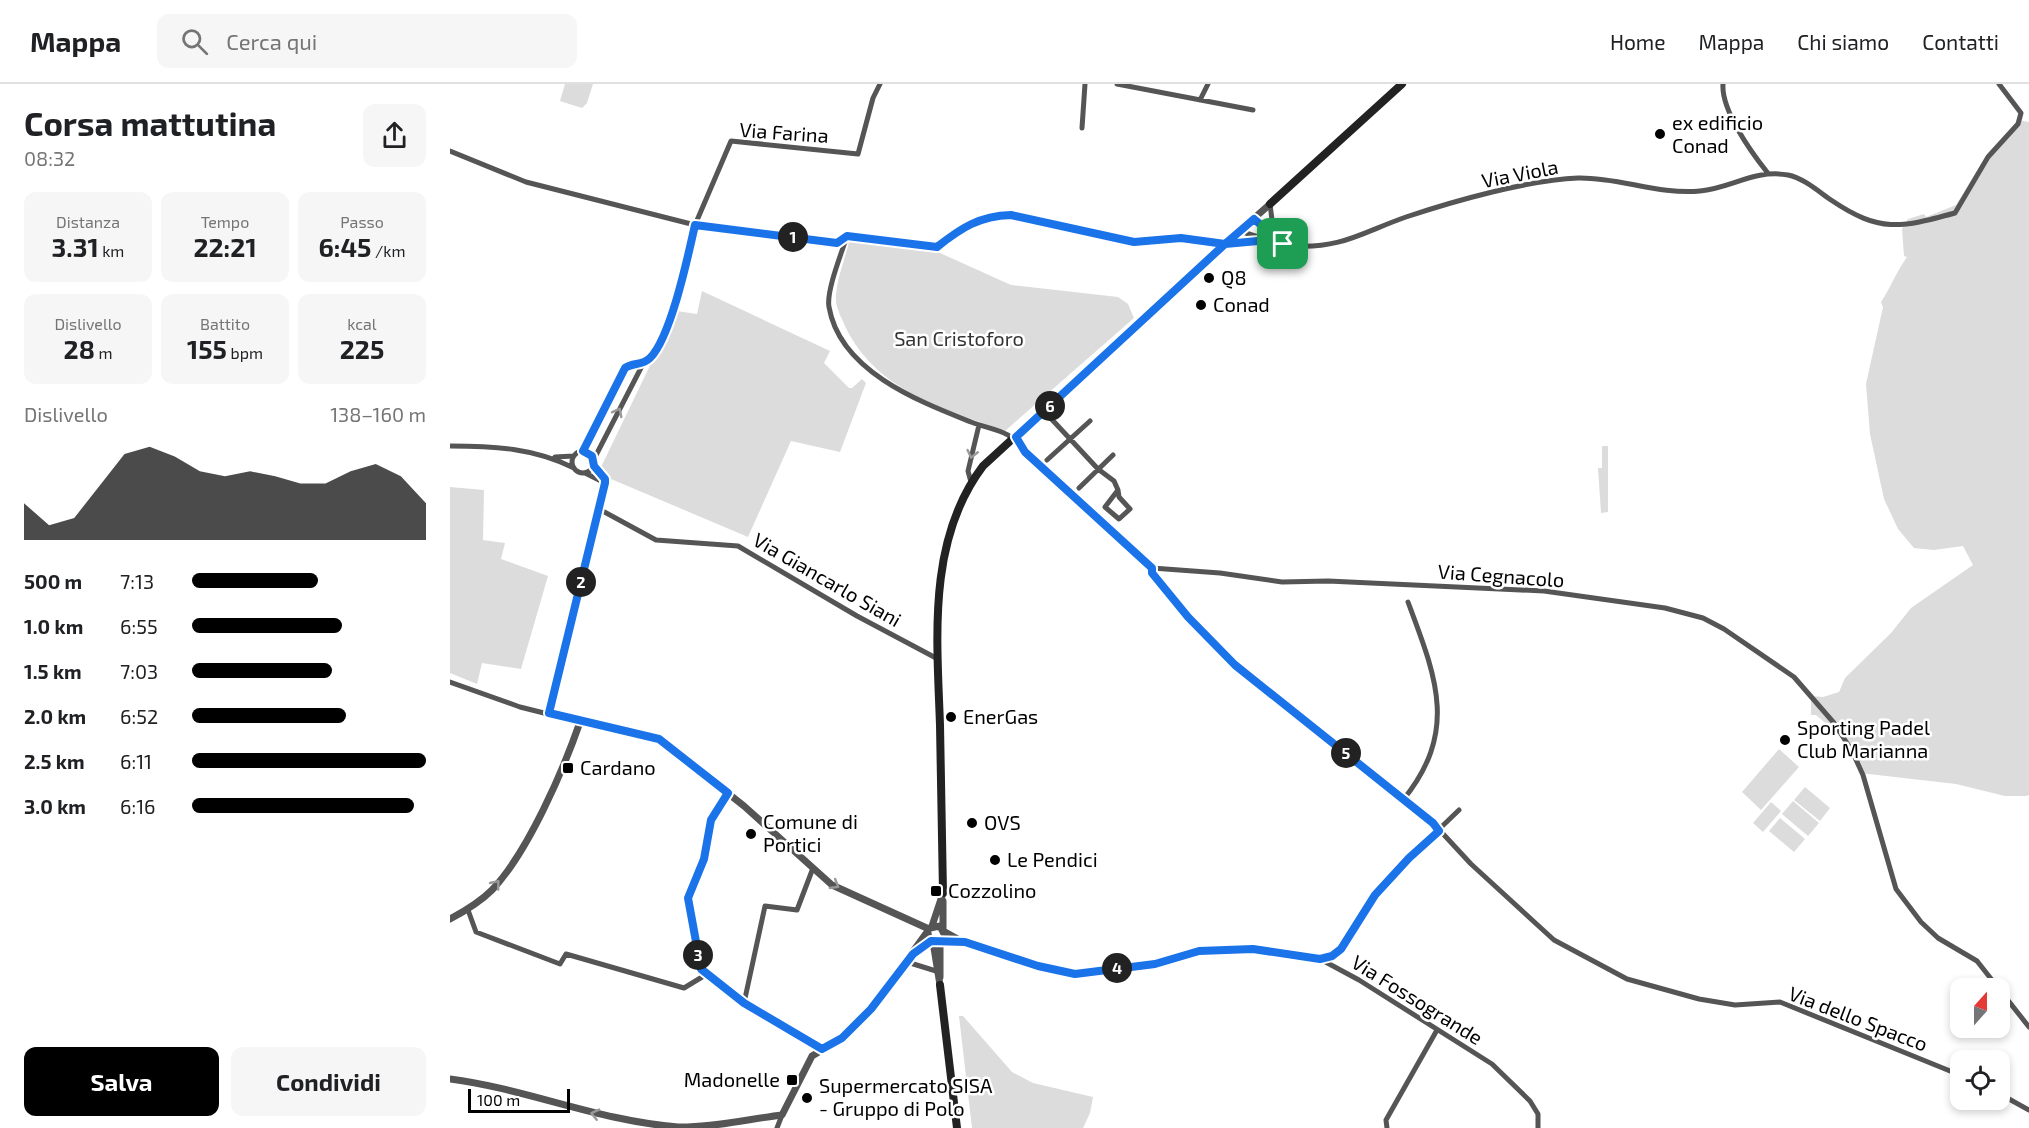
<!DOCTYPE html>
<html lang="it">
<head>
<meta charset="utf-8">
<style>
  body { margin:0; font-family:"Exo 2",sans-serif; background:#f6f6f6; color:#202124; height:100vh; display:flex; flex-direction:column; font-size:22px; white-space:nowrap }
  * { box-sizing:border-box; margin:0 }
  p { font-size:20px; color:#757577 }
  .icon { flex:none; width:33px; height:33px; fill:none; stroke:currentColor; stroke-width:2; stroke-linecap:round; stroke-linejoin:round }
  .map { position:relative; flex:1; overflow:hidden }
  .drawer { display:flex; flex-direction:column; background:#fff; width:450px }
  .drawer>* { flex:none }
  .needle { width:39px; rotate:21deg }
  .tools { position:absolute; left:1500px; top:894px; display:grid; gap:12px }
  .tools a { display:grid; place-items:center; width:60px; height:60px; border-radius:12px; background:#fff; box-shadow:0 3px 9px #0003; font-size:30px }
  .scale { position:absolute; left:18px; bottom:15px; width:102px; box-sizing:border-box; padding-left:6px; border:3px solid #000; border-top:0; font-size:16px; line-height:21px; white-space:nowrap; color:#000; -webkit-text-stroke:4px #fff; paint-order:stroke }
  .pin { position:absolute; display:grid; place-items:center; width:51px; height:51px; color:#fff; margin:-26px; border-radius:12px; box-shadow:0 3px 9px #0006 }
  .km { position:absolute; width:30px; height:30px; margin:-15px; border-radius:50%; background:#222; color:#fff; font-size:16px; line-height:30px; text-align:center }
  .round { display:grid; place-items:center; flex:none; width:63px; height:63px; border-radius:12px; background:#f6f6f6 }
  .summary { display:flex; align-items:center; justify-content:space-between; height:102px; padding:0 24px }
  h1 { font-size:33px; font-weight:700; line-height:45px }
  .figures { display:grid; grid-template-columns:repeat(3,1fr); gap:9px; height:102px; padding:6px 24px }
  .figures div { display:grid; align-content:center; border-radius:12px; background:#f6f6f6; text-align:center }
  .figures b { font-size:26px; font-weight:700 }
  .figures small { font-size:16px; font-weight:400 }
  .figures p { font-size:16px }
  .chart { height:168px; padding:12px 24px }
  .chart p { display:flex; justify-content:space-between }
  .chart svg { width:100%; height:108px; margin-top:6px; fill:#000; opacity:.7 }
  .primary-button { display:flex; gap:12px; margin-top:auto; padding:12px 24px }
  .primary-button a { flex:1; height:69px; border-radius:12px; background:#000; color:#fff; font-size:24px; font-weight:700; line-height:69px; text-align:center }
  .primary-button a+a { background:#f6f6f6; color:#202124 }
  ul { padding:0 24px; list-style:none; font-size:20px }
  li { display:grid; grid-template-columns:96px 72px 1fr; align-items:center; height:45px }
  li i { height:15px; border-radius:8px; background:#000 }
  header { display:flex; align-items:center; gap:36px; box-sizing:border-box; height:84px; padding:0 30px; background:#fff; border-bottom:2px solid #e0e0e0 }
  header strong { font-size:28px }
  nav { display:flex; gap:33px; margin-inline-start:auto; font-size:21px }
  .search { width:420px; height:54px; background:#f6f6f6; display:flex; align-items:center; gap:15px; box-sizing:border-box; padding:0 21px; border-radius:12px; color:#757577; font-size:22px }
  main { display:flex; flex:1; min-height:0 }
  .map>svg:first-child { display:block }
  .green { fill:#dcdcdc }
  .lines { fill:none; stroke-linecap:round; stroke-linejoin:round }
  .minor { stroke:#555; stroke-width:5 }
  .tertiary { stroke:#555; stroke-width:7 }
  .secondary { stroke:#222; stroke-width:8 }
  .oneway { stroke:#999 }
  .route-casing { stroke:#fff; stroke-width:12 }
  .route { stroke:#1a73e8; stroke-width:8 }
  .poi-dot { fill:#000; stroke:#fff; stroke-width:2 }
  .labels { text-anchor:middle; stroke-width:5; stroke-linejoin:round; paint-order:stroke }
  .poi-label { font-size:20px; fill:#000; stroke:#fff; text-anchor:start }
  .street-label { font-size:20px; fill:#000; stroke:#fff }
  .park-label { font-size:20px; fill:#333; stroke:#fff }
</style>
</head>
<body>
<header>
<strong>Mappa</strong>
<div class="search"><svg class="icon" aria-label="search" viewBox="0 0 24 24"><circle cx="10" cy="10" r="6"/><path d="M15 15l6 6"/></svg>Cerca qui</div>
<nav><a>Home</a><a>Mappa</a><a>Chi siamo</a><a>Contatti</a></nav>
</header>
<main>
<section class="drawer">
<div class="summary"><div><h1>Corsa mattutina</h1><p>08:32</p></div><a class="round"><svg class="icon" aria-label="share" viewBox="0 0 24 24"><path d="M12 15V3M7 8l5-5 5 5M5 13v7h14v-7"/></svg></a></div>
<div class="figures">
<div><p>Distanza</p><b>3.31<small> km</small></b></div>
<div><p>Tempo</p><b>22:21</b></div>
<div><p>Passo</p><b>6:45<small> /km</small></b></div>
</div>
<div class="figures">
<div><p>Dislivello</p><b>28<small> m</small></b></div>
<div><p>Battito</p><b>155<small> bpm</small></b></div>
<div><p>kcal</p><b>225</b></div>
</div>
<div class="chart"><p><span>Dislivello</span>138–160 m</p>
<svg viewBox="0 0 160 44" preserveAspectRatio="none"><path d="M0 44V29L10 38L20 35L30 22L40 9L50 6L60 10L70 16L80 18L90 16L100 18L110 21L120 21L130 16L140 13L150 18L160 29V44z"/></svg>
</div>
<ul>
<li><b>500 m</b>7:13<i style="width:54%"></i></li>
<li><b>1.0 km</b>6:55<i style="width:64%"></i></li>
<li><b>1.5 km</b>7:03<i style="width:60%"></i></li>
<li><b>2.0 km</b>6:52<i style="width:66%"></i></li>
<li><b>2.5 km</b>6:11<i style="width:100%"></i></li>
<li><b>3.0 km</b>6:16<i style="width:95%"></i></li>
</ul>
<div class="primary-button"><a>Salva</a><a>Condividi</a></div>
</section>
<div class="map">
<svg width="1579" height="1044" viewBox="0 0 1579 1044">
  <rect width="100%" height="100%" fill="#fff"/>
  <path class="green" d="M115,0H143L137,19L132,24L110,17Z
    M1568,36L1579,38V711L1576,712H1555L1506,700L1410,689L1396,657L1366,631H1361V612L1373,613L1389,608L1395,594L1441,549L1461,524L1523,481L1513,462L1484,466L1464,464L1448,445L1434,415L1420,350L1416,300L1433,223L1431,218C1441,203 1446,188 1457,173L1454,172L1452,145L1458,135L1474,130L1476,133L1506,121L1538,69Z
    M405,157L490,169L561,201L668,213L678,220L684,234L555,347C492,324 426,307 395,242C391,232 385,223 386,212C387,194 395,175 399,158Z
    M252,207L380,267L374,279L399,304H402L412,295L416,299L390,368L341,357L298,453L161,395L151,383L224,232L227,227L247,230Z
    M1152,362H1158V428L1151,429L1148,384H1152Z
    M0,403L34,406L33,456L55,459L51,475L98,492L71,585L32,579L27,600L0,589Z
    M1329,665L1349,683L1311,726L1292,708Z
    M1355,703L1380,724L1370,737L1344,716Z
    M1343,717L1369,739L1358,752L1332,730Z
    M1321,718L1331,727L1313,748L1303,739Z
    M1330,734L1355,755L1344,768L1319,747Z
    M509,932H513L562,988L583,999L643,1013L640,1029L633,1044H522Z"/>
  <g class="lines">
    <path class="minor" d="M430,0L423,14L408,70L281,57L245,141L387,159L397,152L487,163C511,144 529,132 561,131L684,158L731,154L775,160L816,157
      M667,0L803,26
      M1273,0C1271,26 1301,68 1317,88
      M750,16L758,0
      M632,44L635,0
      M0,67L76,98L245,141C236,178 221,256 193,280L144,375
      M820,120L824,152
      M804,135L832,159
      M790,147C807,152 826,161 843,162C891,165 913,148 956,133C1004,117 1078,96 1128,94C1169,93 1208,111 1250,107C1282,104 1304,85 1338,91C1353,94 1368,107 1381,116C1430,149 1450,144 1505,129L1538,73L1568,40L1571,29L1549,0
      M397,152C392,168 376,207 379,223C390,287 468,317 521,338C545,347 560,345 575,368L702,484V489L718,505L738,533L785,581L983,739L1021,780L1104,856L1177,895L1249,915L1285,921L1330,918L1510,991
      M594,327L648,385L664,397L668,406L655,423L669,435L680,425L669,413L668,406
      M0,362C44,362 84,364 124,384
      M133,367L139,351L175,284L193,280
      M122 378a11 11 0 1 1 22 0a11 11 0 1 1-22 0Z
      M105,373L124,372
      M597,376L640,337
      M135,389L155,399
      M521,398L518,387L529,341
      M629,404L663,371
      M149,425L206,456L288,462L407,532L486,574
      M702,484L770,489L832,498L878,497L1094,507L1215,524L1253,534L1274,545L1344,593L1384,639L1402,667L1413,691L1446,805L1471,838L1488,854L1527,877L1579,943
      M0,598L70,623L130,638
      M99,629L155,399V395L144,383
      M277,709L260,736L254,775L238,814L251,885L294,919L372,965
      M953,716C1009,647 986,593 958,518
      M18,826L26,848L110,880L116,870L234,904L257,890
      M495,847L515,858L588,882L625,890L705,880L749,867L768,866L803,865L870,875L909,896L1042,980L1080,1017L1088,1030V1044
      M490,858H510
      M870,875L887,870L919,817L955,778L1009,726
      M457,878L486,887
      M294,919L315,822L347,826L363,784
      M1550,1010L1579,1026
      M327,1044L332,1031
      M937,1044L936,1036L987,946"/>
    <path class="tertiary" d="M775,160L820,120
      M0,835C15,827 30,818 42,806C78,768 113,687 130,638L209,655L294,722L382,801L479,845
      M482,842L493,809
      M493,844V817
      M483,858L490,901
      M490,858V893
      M463,870L481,857
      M0,995C77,1005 149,1037 228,1043C260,1044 299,1035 332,1031L362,972L392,954L421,925L480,844L490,842L495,852L492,857L485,859L479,855L478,849"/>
    <path class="secondary" d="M820,120L952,0
      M493,809C492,753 491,697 490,641C487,554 477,456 533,382L775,160
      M490,901L507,1044"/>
  </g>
  <defs><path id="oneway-chevron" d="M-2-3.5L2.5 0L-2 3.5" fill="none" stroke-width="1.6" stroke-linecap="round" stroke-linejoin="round" transform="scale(1.5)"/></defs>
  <g class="oneway">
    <use href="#oneway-chevron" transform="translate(168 328) rotate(-63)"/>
    <use href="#oneway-chevron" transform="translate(522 370) rotate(103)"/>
    <use href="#oneway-chevron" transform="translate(46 800) rotate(-51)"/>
    <use href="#oneway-chevron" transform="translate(385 801) rotate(31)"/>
    <use href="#oneway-chevron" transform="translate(145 1030) rotate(-167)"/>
  </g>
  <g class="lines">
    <defs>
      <path id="route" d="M833,160L819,156L775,160L731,154L684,158L561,131C529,132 511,144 487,163L397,152L387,159L245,141C238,172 221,253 200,274C192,282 183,278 175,284L133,367L142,372L144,382L155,395V399L99,629L209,655L278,709L261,736L254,775L238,814L251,885L294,919L372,965L392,954L421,925L463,870L481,857L515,858L588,882L625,890L705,880L749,867L803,865L870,875L882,872L891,865L925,811L959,774L989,747L983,739L785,581L738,533L702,489V484L575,368L566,353L775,160L804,135L833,160"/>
    </defs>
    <use href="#route" class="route-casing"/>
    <use href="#route" class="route"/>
  </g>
  <g class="poi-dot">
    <circle cx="1210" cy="50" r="6"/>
    <circle cx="759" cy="194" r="6"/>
    <circle cx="751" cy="221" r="6"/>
    <circle cx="501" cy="633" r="6"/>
    <circle cx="1335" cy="656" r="6"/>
    <rect x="112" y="678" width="12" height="12" rx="3"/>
    <circle cx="522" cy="739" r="6"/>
    <circle cx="301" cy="750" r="6"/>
    <circle cx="545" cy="776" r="6"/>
    <rect x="480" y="801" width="12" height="12" rx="3"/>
    <rect x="336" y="990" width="12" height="12" rx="3"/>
    <circle cx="357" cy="1014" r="6"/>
  </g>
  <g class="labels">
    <g class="poi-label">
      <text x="1222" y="46">ex edificio<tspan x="1222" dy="23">Conad</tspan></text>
      <text x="771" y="201">Q8</text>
      <text x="763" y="228">Conad</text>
      <text x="513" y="640">EnerGas</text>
      <text x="1347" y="651">Sporting Padel<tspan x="1347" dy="23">Club Marianna</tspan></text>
      <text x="130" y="691">Cardano</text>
      <text x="313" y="745">Comune di<tspan x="313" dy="23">Portici</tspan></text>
      <text x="534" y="746">OVS</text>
      <text x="557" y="783">Le Pendici</text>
      <text x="498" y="814">Cozzolino</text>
      <text x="330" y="1003" text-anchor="end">Madonelle</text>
      <text x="369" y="1009">Supermercato SISA<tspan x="369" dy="23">- Gruppo di Polo</tspan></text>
    </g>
    <g class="street-label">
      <text transform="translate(334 49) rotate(4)" y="7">Via Farina</text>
      <text transform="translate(1070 90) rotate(-11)" y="7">Via Viola</text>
      <text transform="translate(1051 492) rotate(4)" y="7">Via Cegnacolo</text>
      <text transform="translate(377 496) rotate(30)" y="7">Via Giancarlo Siani</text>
      <text transform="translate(967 916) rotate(32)" y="7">Via Fossogrande</text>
      <text transform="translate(1408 935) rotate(21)" y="7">Via dello Spacco</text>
    </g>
    <g class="park-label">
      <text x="509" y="262">San Cristoforo</text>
    </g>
  </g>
</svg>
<div class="tools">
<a><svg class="needle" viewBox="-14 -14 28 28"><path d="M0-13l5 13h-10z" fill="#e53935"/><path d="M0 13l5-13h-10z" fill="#757577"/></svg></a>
<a><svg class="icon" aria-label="locate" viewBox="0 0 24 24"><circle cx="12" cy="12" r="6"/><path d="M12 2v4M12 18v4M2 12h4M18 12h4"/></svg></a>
</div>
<div class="scale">100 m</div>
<div class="pin" style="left:833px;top:160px;background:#1e9e55"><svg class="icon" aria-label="arrive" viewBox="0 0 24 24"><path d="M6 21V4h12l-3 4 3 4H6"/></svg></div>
<b class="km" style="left:343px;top:153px">1</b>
<b class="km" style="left:131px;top:498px">2</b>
<b class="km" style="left:248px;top:871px">3</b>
<b class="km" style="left:667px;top:884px">4</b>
<b class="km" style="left:896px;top:669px">5</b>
<b class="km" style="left:600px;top:322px">6</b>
</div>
</main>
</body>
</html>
